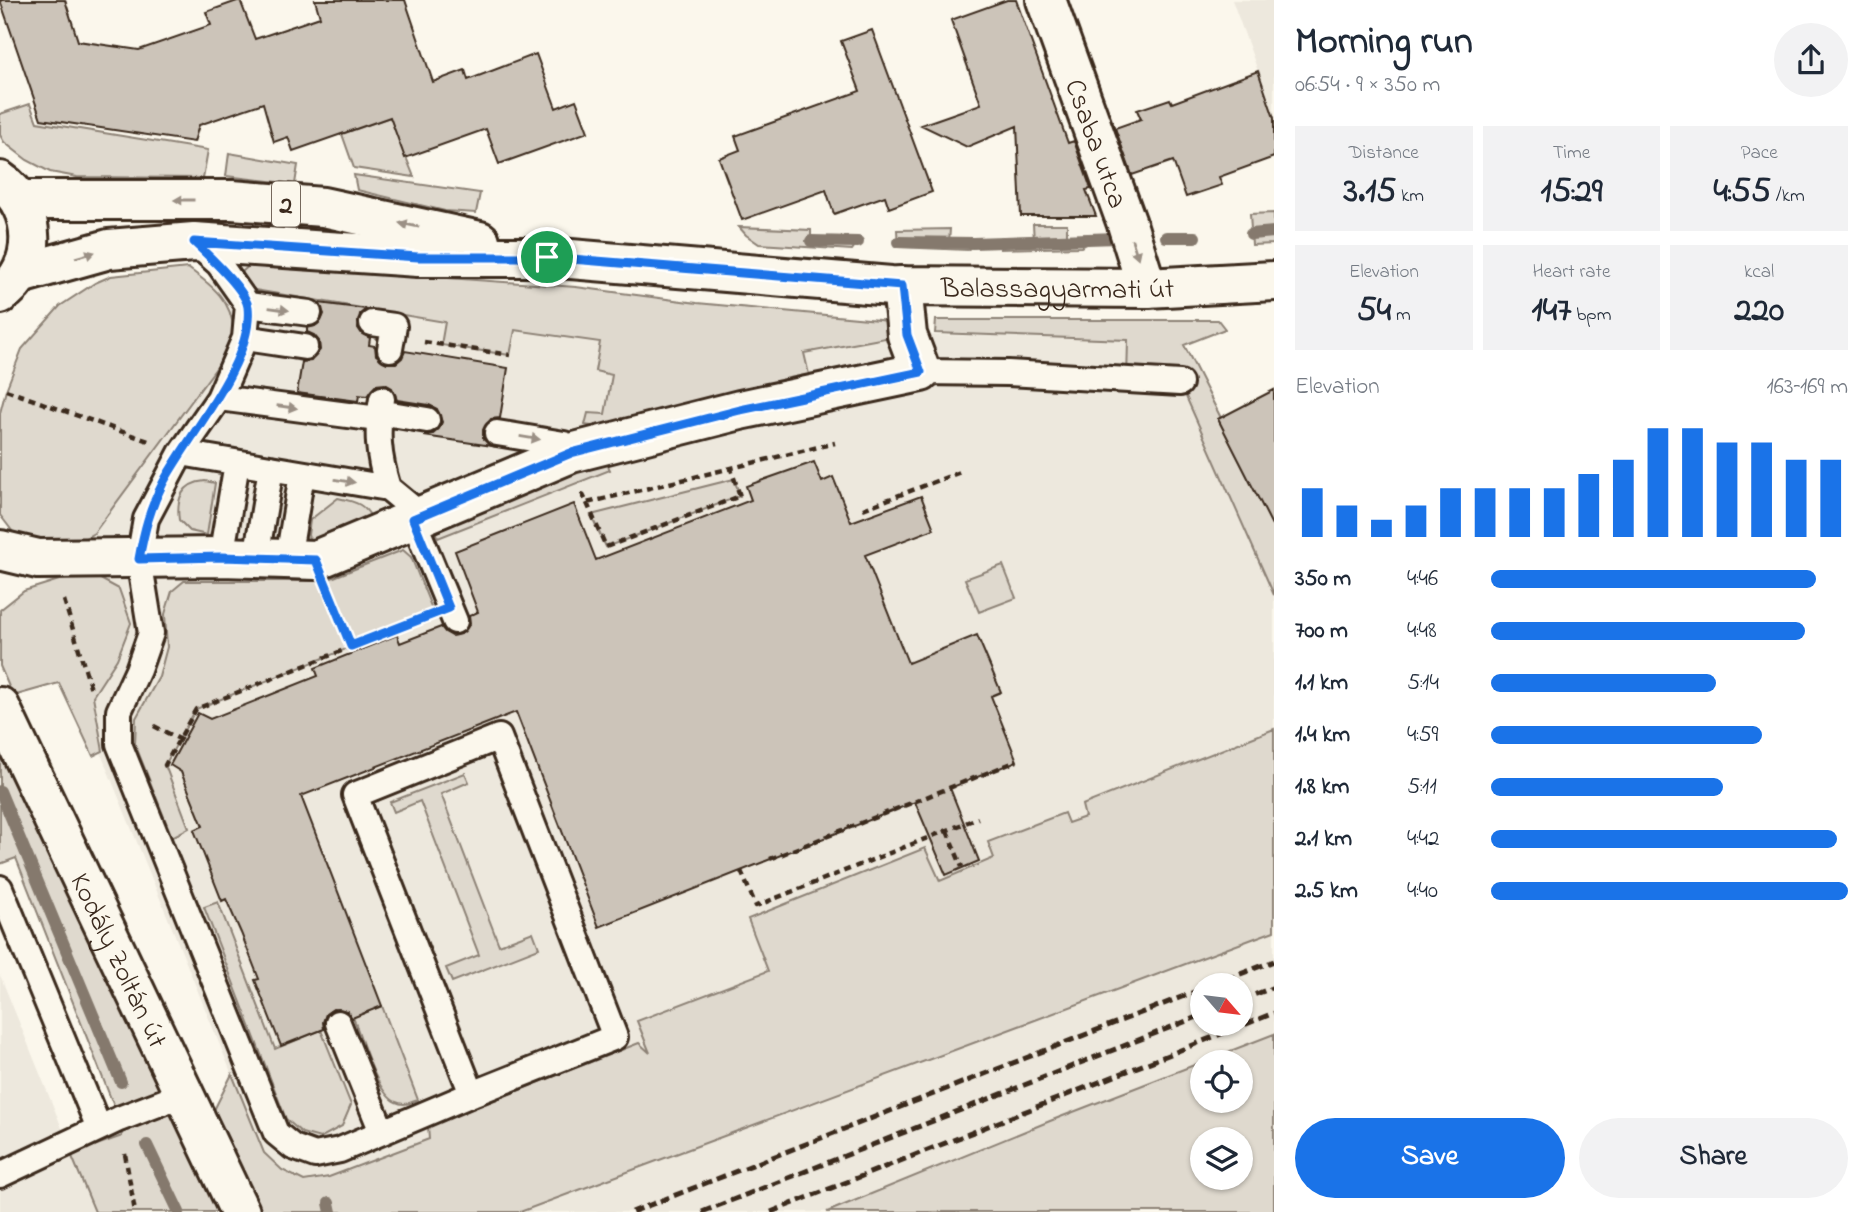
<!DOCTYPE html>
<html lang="en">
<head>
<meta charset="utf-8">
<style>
  body { margin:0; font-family:"Indie Flower",sans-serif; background:#f2f2f3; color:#1f2937; height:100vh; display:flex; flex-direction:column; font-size:26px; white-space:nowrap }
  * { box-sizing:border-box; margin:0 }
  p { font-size:23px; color:#747a83 }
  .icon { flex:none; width:38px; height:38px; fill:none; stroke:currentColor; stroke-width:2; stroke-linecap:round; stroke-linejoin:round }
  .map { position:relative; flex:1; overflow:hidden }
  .details { display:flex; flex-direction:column; background:#fff; width:595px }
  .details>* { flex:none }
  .needle { width:46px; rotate:118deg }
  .tools { position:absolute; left:1190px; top:973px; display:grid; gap:14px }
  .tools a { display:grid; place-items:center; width:63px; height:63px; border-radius:50%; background:#fff; box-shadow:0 2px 5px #0004; font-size:35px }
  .pin { position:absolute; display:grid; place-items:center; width:60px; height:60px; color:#fff; margin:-30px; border:4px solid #fff; border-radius:50%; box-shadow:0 2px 7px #0007 }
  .round { display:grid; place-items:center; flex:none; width:74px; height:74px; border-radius:37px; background:#f2f2f3 }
  .head { display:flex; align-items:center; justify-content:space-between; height:119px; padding:0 21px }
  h1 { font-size:38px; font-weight:700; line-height:52px }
  .figures { display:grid; grid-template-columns:repeat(3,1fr); gap:10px; height:119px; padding:7px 21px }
  .figures div { display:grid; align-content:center; border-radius:0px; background:#f2f2f3; text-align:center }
  .figures b { font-size:35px; font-weight:700 }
  .figures small { font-size:19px; font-weight:400 }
  .figures p { font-size:19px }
  .chart { height:196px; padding:14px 21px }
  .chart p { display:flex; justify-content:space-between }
  .chart svg { width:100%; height:126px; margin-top:7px; stroke:#1a73e8; stroke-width:6 }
  .button { display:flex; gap:14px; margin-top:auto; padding:14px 21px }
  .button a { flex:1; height:80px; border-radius:42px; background:#1a73e8; color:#fff; font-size:28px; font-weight:700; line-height:80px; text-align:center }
  .button a+a { background:#f2f2f3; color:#1f2937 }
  ul { padding:0 21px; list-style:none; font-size:23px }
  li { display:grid; grid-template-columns:112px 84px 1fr; align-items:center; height:52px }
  li i { height:18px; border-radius:9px; background:#1a73e8 }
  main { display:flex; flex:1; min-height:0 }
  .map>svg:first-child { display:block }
  .built { fill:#ede8dd; fill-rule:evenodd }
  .green { fill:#dfd9ce; stroke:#8d8276; stroke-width:2; fill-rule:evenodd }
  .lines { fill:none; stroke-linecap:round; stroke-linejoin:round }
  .stream { stroke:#85796d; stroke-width:12 }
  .building { fill:#ccc4b9; stroke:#3b2a1e; stroke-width:2 }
  .lane-casing { stroke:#3b2a1e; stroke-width:30 }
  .street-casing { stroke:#3b2a1e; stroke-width:44 }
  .primary-casing { stroke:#3b2a1e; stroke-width:44 }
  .path { stroke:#3b2a1e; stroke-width:4.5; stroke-dasharray:7 5; stroke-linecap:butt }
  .lane { stroke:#fbf7ec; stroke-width:24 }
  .street { stroke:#fbf7ec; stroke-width:38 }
  .primary { stroke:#fbf7ec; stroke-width:38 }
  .rail { stroke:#3b2a1e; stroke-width:5; stroke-dasharray:10 5; stroke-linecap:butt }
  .oneway { fill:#9b9085 }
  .route-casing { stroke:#fff; stroke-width:14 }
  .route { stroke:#1a73e8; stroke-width:9 }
  .labels { text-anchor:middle; stroke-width:5; stroke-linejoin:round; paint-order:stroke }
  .shield { fill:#fbf7ec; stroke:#75685c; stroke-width:2 }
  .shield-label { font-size:26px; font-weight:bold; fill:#3b2a1e }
  .street-label { font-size:28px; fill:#3b2a1e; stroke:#fbf7ec }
</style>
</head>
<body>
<main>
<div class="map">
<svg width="1274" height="1212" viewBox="0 0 1274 1212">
  <rect width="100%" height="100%" fill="#fbf7ec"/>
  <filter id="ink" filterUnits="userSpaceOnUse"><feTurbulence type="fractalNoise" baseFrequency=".0143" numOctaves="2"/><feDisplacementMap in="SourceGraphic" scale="14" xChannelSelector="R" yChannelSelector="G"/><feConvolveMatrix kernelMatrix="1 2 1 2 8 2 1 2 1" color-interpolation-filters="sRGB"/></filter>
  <g filter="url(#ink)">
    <path class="built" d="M1232,0H1274V118L1258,71Z
      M219,264L907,335L1165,337L1274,554V815L329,1177L304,1181L282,1170L264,1153L103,759L38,559Z
      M1274,931V1034L1050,1121L827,1212H520ZM1202,985H1241V1024H1202Z
      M0,975L96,1212H0Z"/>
    <path class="green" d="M30,104L37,122L208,150L203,178L77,177L50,172L27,160L4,142L0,135V114Z
      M390,117L414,177L354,168L342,134Z
      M229,153L298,165L295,184L226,176Z
      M354,175L480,193L476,213L445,211L357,190Z
      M1274,213V244L1252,245L1250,214Z
      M1033,224H1067V240L1096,239L1081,247L1000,249V242L1034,241Z
      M739,227L811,230V241L858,242L852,250L759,244L746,235Z
      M950,229L949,242L973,243L968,250L898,247L897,230Z
      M251,264L576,287L697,303L889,321L896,336L804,353L811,383L609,429L585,425L588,413L605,414L612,375L595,371L600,342L515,330L510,355L441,345L445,322L255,290L242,279L243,271Z
      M188,268C210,284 235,302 233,334C232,343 223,356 219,364L94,533L69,547L42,545L13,532L0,515V413L6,390L22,349L60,306L95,283L111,276Z
      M936,320H1218L1225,329L1184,345L1221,418L1218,419L1274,528V595L1180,383L1127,380L1128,340L935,333Z
      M605,459L610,470L438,538L434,530Z
      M734,479L740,496L606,547L591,515Z
      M205,481L215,483L207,535L190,531L179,520C176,499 182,483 205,481Z
      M338,498C357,502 365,504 374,522L311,545L308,535L310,520Z
      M403,550L411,557L434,614L196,709L165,765L189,828L172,837L135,744L136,718L159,677L167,647L165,614L172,591L184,581H324Z
      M1003,565L1016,598L979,612L965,579Z
      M93,575L119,589L131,623L117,659L93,696L103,751L93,756L59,683L13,696L0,666V610L24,591L59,580Z
      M1274,729V931L520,1212H262L214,1110L232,1074L264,1153L282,1170L304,1181L329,1177L429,1139L428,1126L639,1043L650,1053L637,1021L768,971L748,919L925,848L940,881L994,858L988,842L1064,813L1068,823L1085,817L1082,805Z
      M0,742L237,1212H95L71,1154L122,1136L119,1119L16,858L0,864Z
      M465,773L469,782L441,794L499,945L533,932L539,948L452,982L446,968L479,955L420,801L394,812L390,802Z
      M218,902L275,1049L321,1030L351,1105L342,1126L320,1138L302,1133L286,1119L204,907Z
      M382,1006L418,1100C410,1103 404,1106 396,1102C377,1095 361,1037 353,1017Z
      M1274,1034V1212H827L1050,1121ZM1202,1062H1241V1101H1202ZM1241,1139V1178H1202V1139Z"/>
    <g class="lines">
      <path class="stream" d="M1251,234L1274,232
        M1166,237H1195
        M811,241L858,242
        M898,242L973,243L1117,238
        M0,791L121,1082
        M147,1145L179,1212
        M329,1203L331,1212"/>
    </g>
    <path class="building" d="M0,0H65L78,41L139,50L211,25L206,12L240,0L255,39L320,17L315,0H405L433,82L465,70L468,80L536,54L556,108L576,100L588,132L499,164L486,129L405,158L390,117L293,151L288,137L274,142L263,103L199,125L194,142L41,119Z
      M1007,0H1016L1068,143L1074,141L1091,189L1086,190L1096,216H1021L1017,126L967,147L921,125L981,104L951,20Z
      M872,30L932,192L889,208L885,196L834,214L826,190L742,220L719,158L740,150L735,136L860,91L841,41Z
      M1258,71L1274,118V157L1219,177L1222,185L1186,197L1173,161L1132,175L1115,128L1141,119L1137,110L1170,99L1172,103Z
      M319,303L366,309L360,314L358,328L362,334L370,338L369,345L375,346L376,355L387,363H396L402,358L405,351L508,368L500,418L491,419L483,430V439L492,446L424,436L433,434L439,429L442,422L437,409L429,405L397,400L392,388L385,384L376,385L367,396L359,395L358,401L297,393L302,362L311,361L320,350L319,341L314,335L307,332V328L315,326L321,321L324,314Z
      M1274,390V529L1218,419Z
      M814,462L822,482L833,477L851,522L921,496L934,529L865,555L908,663L977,635L1001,692L991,696L1017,761L950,788L979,861L946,875L915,802L599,927L516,712L301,796L382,1006L352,1018L347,1011L333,1009L326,1014L323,1022L324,1029L281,1046L255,980L259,979L241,933L226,899L222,901L194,830L203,826L181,772L170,765L198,713L210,719L318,676L315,668L397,635L400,643L441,627L445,632L452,636L461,634L470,624L469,616L478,612L455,551L574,504L596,560L751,500L746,486Z"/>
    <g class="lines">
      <defs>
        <path id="lane" d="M194,242L219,264L248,305L245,338L219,398L181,453L146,519L139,559L151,633L138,670L119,711V744L276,1133L293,1147L315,1155L340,1150L472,1094L615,1037L499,737L355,795L472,1094
          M248,305L309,313
          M372,323L394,326L390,349
          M245,338L305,347
          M921,372L1008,373L1180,383
          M219,398L378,419
          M382,399C376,432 378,455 388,488
          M379,412L427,420
          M497,433L564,444L571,453
          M181,453L388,488L422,516
          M413,519L455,621
          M221,557L237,463
          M256,558L271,468
          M288,559L302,474
          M0,888L99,1128
          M338,1023L382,1132
          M0,1175L119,1119L184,1094"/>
        <g id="street">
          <path id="s1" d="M1046,0L1127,224L1147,288"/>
          <path d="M0,550L38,559L221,557L316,560L571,453L740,410L921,372L907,335L902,286"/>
          <path id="s2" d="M0,707L240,1212"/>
        </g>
        <g id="primary">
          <path d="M0,181C38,206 40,269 0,294"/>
          <path d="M19,200H232L323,207L480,241"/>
          <path id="s3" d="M20,274L109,249L194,242L418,257H547L891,286L1147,288L1274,281"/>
        </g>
      </defs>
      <use href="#lane" class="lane-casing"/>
      <use href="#street" class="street-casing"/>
      <use href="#primary" class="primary-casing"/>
      <path class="path" d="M424,342L510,355
        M6,390L151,442
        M582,493L587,503L835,443
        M587,503L606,547L740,496L731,469
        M863,509L963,471
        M331,597L353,653
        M64,600L91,689
        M154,726L183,741
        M166,767L165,765L196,709L419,620
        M947,831L962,867
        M770,859L1017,761
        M741,871L756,906L978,818
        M125,1154L135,1212"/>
      <use href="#lane" class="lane"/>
      <use href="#street" class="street"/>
      <use href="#primary" class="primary"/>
      <path class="rail" d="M1212,985L1274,961
        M1241,1000L1274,987
        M632,1212L1202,989
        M702,1212L1202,1015
        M771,1212L1274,1013"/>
    </g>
    <defs><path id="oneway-solid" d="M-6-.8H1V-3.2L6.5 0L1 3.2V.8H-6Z" transform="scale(1.75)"/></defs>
    <g class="oneway">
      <use href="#oneway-solid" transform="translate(184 200) rotate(-180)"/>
      <use href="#oneway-solid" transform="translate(409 225) rotate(-168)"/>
      <use href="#oneway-solid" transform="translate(1135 249) rotate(72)"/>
      <use href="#oneway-solid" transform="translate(85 255) rotate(-16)"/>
      <use href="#oneway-solid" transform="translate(279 309) rotate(8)"/>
      <use href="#oneway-solid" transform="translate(287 407) rotate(8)"/>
      <use href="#oneway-solid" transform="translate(530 438) rotate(9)"/>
      <use href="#oneway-solid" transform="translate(345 481) rotate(9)"/>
    </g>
  </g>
  <g class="lines" filter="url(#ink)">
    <defs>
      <path id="route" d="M194,242L418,257H547L902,286L907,335L921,372L740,410L571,453L413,519L449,608L351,646L316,560L221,557L139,559C144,531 150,508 163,483C188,436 254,361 248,307C246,290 207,254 194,242Z"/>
    </defs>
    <use href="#route" class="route-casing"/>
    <use href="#route" class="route"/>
  </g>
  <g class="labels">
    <rect class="shield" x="272" y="181.5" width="28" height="45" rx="5"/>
    <g class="shield-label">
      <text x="286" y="213">2</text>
    </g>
    <g class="street-label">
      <text dy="10" stroke="none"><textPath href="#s1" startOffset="152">Csaba utca</textPath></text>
      <text dy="10" stroke="none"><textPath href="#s3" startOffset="1043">Balassagyarmati út</textPath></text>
      <text dy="10" stroke="none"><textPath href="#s2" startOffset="280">Kodály Zoltán út</textPath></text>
    </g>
  </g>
</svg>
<div class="tools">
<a><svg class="needle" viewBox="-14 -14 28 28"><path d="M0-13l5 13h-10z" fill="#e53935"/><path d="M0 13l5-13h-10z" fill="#747a83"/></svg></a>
<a><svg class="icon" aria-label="locate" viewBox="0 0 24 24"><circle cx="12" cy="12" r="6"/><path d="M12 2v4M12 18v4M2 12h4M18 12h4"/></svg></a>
<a><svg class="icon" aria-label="layers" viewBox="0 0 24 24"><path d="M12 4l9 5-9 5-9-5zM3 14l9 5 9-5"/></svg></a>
</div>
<div class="pin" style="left:547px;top:257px;background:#1e9e55"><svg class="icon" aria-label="arrive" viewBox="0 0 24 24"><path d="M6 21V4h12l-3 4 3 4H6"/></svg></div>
</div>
<section class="details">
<div class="head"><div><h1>Morning run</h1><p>06:54 · 9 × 350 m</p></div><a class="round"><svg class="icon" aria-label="share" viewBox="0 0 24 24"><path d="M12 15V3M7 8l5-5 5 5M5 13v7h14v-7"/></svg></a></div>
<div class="figures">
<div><p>Distance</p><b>3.15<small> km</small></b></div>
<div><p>Time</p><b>15:29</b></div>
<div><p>Pace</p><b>4:55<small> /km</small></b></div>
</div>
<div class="figures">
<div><p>Elevation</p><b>54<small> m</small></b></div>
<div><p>Heart rate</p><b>147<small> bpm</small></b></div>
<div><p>kcal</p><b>220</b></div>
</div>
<div class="chart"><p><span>Elevation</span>163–169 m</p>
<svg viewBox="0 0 160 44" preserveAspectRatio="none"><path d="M5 44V27M15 44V33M25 44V38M35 44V33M45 44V27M55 44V27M65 44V27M75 44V27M85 44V22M95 44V17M105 44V6M115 44V6M125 44V11M135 44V11M145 44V17M155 44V17"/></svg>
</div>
<ul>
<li><b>350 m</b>4:46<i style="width:91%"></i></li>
<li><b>700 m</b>4:48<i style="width:88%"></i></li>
<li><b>1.1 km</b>5:14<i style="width:63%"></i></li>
<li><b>1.4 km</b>4:59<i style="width:76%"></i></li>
<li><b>1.8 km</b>5:11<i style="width:65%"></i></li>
<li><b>2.1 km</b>4:42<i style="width:97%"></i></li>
<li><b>2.5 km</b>4:40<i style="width:100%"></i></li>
</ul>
<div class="button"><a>Save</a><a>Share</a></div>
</section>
</main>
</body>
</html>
